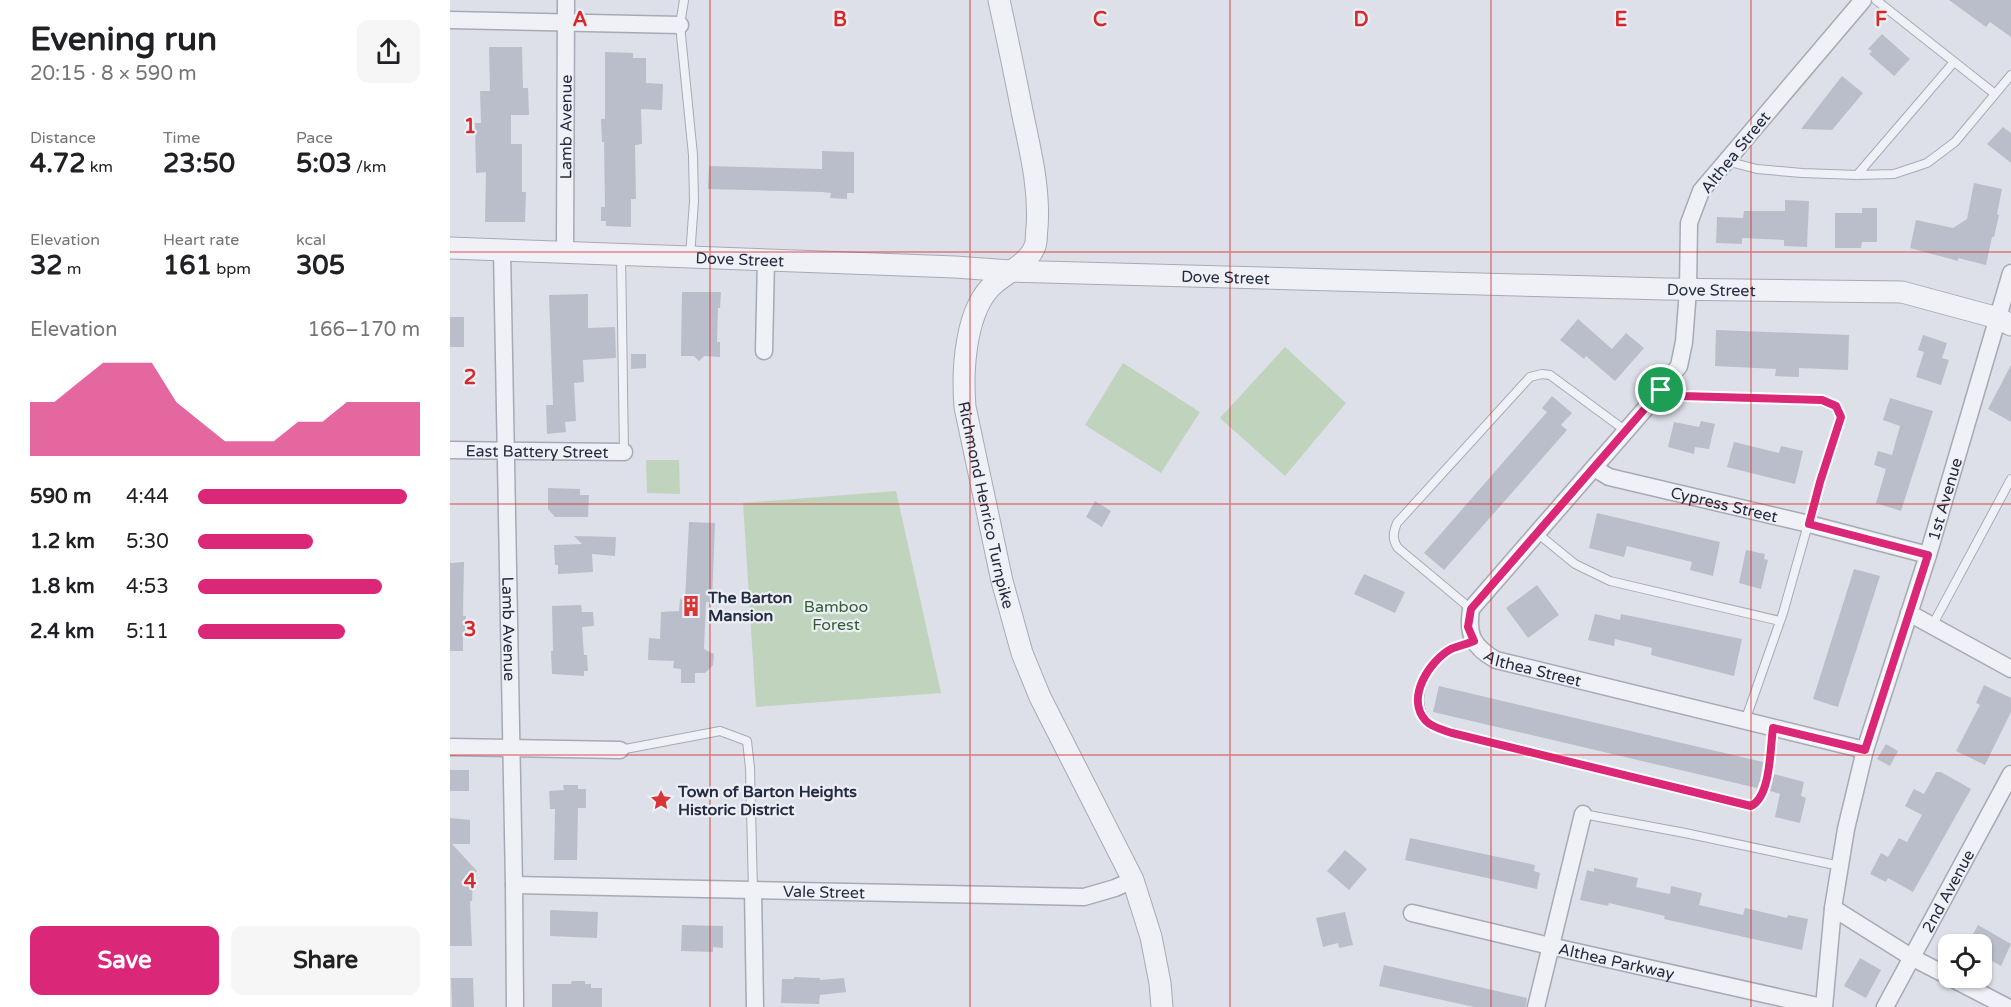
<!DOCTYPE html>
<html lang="en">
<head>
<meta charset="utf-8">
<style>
  body { margin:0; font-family:"Varela Round",sans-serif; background:#f6f6f6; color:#202124; height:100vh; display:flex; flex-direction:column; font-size:22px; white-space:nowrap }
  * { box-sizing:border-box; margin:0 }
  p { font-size:20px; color:#757577 }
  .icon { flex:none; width:33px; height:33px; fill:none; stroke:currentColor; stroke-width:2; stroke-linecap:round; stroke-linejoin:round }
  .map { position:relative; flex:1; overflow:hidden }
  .sheet { display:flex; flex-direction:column; background:#fff; width:450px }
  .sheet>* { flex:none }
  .tools { position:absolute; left:1488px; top:934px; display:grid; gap:12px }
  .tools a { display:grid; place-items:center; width:54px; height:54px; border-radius:12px; background:#fff; box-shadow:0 2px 4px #0004; font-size:30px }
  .pin { position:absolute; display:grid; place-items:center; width:51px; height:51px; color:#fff; margin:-26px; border:3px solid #fff; border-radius:50%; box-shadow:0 2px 6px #0007 }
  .round { display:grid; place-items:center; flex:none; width:63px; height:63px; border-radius:12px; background:#f6f6f6 }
  .overview { display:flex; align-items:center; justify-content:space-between; height:102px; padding:0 30px }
  h1 { font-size:33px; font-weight:700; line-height:45px }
  .metrics { display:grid; grid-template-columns:repeat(3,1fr); gap:9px; height:102px; padding:6px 30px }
  .metrics div { display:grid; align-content:center }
  .metrics b { font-size:26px; font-weight:700 }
  .metrics small { font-size:16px; font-weight:400 }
  .metrics p { font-size:16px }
  .chart { height:168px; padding:12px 30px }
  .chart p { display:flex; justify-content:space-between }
  .chart svg { width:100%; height:108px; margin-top:6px; fill:#db2777; opacity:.7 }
  .primary-button { display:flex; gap:12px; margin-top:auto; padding:12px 30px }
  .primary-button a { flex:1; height:69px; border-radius:12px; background:#db2777; color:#fff; font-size:24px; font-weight:700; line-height:69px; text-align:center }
  .primary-button a+a { background:#f6f6f6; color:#202124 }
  ul { padding:0 30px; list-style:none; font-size:20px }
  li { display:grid; grid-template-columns:96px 72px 1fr; align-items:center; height:45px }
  li i { height:15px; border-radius:8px; background:#db2777 }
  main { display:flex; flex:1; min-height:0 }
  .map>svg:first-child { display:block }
  .green { fill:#bfd3bd }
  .building { fill:#babecb }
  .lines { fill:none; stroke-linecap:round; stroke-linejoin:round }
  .service-casing { stroke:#a6aab6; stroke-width:10 }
  .minor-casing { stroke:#a6aab6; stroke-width:19 }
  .tertiary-casing { stroke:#a6aab6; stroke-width:23 }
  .service { stroke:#f0f1f6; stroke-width:8 }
  .minor { stroke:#f0f1f6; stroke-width:16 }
  .tertiary { stroke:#f0f1f6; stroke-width:21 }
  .route-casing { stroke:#fff; stroke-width:12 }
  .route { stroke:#db2777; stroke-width:8 }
  .grid { fill:none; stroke:#d62828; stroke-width:1.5; stroke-opacity:0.55 }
  .labels { text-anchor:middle; stroke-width:4.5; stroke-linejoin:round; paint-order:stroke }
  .street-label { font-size:16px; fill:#252b40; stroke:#eceff6 }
  .poi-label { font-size:16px; font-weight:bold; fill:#252b40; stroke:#eceff6; text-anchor:start }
  .park-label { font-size:16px; fill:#335d31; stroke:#eceff6 }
  .grid-label { font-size:20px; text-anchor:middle; font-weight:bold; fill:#d62828; stroke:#eceff6; stroke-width:4.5; stroke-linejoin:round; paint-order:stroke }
</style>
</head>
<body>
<main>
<section class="sheet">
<div class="overview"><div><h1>Evening run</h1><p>20:15 · 8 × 590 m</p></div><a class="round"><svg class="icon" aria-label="share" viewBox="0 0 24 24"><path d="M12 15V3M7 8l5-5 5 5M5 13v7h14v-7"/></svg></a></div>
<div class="metrics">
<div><p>Distance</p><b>4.72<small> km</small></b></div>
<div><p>Time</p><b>23:50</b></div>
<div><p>Pace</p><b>5:03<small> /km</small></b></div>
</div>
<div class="metrics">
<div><p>Elevation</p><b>32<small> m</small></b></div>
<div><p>Heart rate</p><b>161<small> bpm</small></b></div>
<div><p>kcal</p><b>305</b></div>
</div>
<div class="chart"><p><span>Elevation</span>166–170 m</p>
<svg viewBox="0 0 160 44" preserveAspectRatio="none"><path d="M0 44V22L10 22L20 14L30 6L40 6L50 6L60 22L70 30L80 38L90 38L100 38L110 30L120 30L130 22L140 22L150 22L160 22V44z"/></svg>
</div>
<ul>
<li><b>590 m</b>4:44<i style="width:94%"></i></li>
<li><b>1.2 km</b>5:30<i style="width:52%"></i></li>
<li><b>1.8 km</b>4:53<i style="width:83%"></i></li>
<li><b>2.4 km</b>5:11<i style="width:66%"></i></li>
</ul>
<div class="primary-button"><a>Save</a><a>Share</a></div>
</section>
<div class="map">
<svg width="1561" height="1007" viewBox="0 0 1561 1007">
  <rect width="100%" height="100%" fill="#dde0e8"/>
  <path class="green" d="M835,347L896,403L835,476L770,418Z
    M673,363L750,412L711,473L635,425Z
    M196,460H229L230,494L197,493Z
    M446,491L491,693L306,707L293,503Z"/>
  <path class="building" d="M1499,0H1561V37L1540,22L1536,27Z
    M1432,34L1460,59L1444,76L1419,54L1422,51L1418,49Z
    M39,47H72L73,88H78L79,115H61V144H72V192H76L75,222H35L36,172L26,173L25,123H31L30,91H40Z
    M155,52L183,53V58H196V83L213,84L212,110L191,109L192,144L185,145L186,199H181V227L156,226V221H151V207H155L154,142H152L151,119H155Z
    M1392,76L1413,93L1382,130L1351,129Z
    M1553,127L1561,133V163L1537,144Z
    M372,151L404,152V193H397V199L380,198L381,193L372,192L258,189L259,166L372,169Z
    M1524,183L1552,189L1547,214L1549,215L1544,237H1542L1536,265L1508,258V261L1460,248L1466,220L1503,228L1517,219Z
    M1335,200L1359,201L1357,247L1334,246V240L1292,238V244L1266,243L1267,217L1293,218L1294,211H1335Z
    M1412,208H1427V242H1412L1411,248H1385V213H1412Z
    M232,292H271L270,308H268L267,342H270V357L254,356L249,361L244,356H231Z
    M138,294V328L165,327L166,358L133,360L134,382L124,383L126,421L115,422L116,432L97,434L96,405H103L99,295Z
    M0,317H14V347H0Z
    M1128,319L1162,349L1176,333L1194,348L1165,381L1136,356L1134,359L1110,340Z
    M1266,330L1399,335L1398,370L1349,368V377L1325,376L1326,369L1265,366Z
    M1473,335L1497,343L1492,358L1499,360L1491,385L1466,377L1474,352L1468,350Z
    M181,354H196V368L181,369Z
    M1561,365V422L1538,409Z
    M1102,396L1122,413L1111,425L1117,430L994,570L974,553L1097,412L1092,408Z
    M1440,398L1483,411L1451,511L1426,503L1436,469L1424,465L1428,451L1442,455L1450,426L1433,420Z
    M1251,421L1265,424L1259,449L1245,447L1244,454L1218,447L1224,422L1249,427Z
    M1284,442L1329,453L1331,446L1353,451L1345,484L1277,467Z
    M98,488L130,489V495H139L138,517H105L98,509Z
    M645,501L661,511L652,527L636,517Z
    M1147,513L1270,542L1263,576L1240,570L1242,562L1177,546L1174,557L1139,548Z
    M239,522L265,523L262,602H256L254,649L264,654L263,665L255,673H245V683H231V669L223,668L224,661L198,660L199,638L210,639L211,612L229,611L230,599L235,600Z
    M124,536L166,537L165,556L142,554L143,572L108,574V565H105L104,545L132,544Z
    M1296,550L1315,554L1314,559L1318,560L1311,589L1289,583Z
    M14,562L13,616H16V636L13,635V651H0V563Z
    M1404,569L1430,576L1388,707L1363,699Z
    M914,574L955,592L945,613L904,594Z
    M1087,585L1109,615L1078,638L1056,608Z
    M131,605L132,612H143L144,626L132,627L134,655H137L138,671H134V676L102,674L101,651H103L102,606Z
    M1145,614L1170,620L1171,614L1292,639L1284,676L1201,655L1202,648L1165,639L1164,646L1138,640Z
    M1534,685L1561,698V712L1535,765L1506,751L1530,705L1526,703Z
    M989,686L1313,762L1310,781L1307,788L983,712Z
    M1436,744L1448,751L1440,766L1427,759Z
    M0,770H19V791H0Z
    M1486,772H1491L1521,789L1463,892L1438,878L1436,882L1420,874L1431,853L1438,857L1449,838L1457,842L1472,815L1455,806L1464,789L1474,794Z
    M1324,774L1354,782L1351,796L1356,798L1350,823L1325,817L1330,794L1320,791Z
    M113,785H128V789H136V808H128L127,860H104L105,809H100L99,791L114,790Z
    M0,818L20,820V844H2L27,871L23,878L22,901H20L22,946H0Z
    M960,838L1085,865L1084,871L1090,873L1087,889L955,860Z
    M895,850L917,869L899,890L877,871Z
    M1144,868L1188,878L1186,887L1220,894L1221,886L1252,893L1249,905L1293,915L1295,908L1337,918L1338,915L1358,919L1352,950L1214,919L1215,916L1159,903L1158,906L1130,900L1137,870L1144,872Z
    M100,910L148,912L147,938L100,936Z
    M895,912L903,945L889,948L888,943L873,947L866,918Z
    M232,925L273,926V948L263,947V952L231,951Z
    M1528,925L1561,944L1551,966L1532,955V945H1517Z
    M1410,958L1431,970L1416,998L1394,986Z
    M934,965L1077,998L1076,1007H1024L929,986Z
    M344,977L370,978V980L394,978L396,992L370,995L369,1004L331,1003L332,979H344Z
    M1,978H23L24,1007H2Z
    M122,981H135V984H141V988H152V1007H102V984H121Z"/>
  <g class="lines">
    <defs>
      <path id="service" d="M234,0L230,25L243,155L244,201L240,257
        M1426,0L1545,94
        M1276,161L1307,169L1352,173L1407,175L1444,174L1477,163L1505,142L1561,75
        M1407,175L1504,62
        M171,255L174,452
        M1211,390L1232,396L1372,400L1386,406L1391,417L1370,482L1333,613L1295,721
        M1087,533L1125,564L1160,581L1330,621
        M1021,609L948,548C942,539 943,533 947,523L1080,377L1092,374L1100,375L1176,431
        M1482,626L1561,479
        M1024,641C1017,644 1009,646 1002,649C975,663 956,703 981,726L1052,746L1301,806C1321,796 1320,749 1323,728
        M170,750L270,731L297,741L300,768L303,890
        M1133,814L1235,833L1390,866"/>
      <g id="minor">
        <path id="s1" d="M1413,0L1251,191L1239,223L1238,290L1234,342L1229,366L1201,402L1021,609C1017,635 1023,647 1046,660L1415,750"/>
        <path d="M0,20L230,25"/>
        <path id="s2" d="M52,251L64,885L65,1007"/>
        <path id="s3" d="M115,253L116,0"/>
        <path d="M314,351L316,259"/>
        <path id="s4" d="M0,450L174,452"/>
        <path id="s5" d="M1144,468L1159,477L1359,524L1478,555"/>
        <path d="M1459,613L1561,669"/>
        <path d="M0,747L170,750"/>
        <path id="s6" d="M64,885L634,897L665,888L683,880"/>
        <path d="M303,890L305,1007"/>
        <path d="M1383,908L1461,957L1498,976"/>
        <path id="s7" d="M962,913L1100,946L1372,1007"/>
        <path d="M1501,978L1557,1007"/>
        <path d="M1086,1007L1133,814"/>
        <path id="s8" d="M1374,1007L1383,908L1396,829L1415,750L1478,555L1561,273"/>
        <path id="s9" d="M1435,1007L1561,774"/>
      </g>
      <g id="tertiary">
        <path id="s10" d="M549,0C557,37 565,74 572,111C580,150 590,188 587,228C586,234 587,241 585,246C579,263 558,272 545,283C515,308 512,370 515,407L552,581L572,653L590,697L683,880L701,937L710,983L712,1007"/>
        <path id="s11" d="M0,248L505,267L560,271L1215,289L1452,292L1548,318L1561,325"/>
      </g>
    </defs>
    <use href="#service" class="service-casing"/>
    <use href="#minor" class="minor-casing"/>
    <use href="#tertiary" class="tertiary-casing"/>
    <use href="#service" class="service"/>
    <use href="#minor" class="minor"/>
    <use href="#tertiary" class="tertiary"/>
  </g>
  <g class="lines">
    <defs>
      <path id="route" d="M1211,390L1232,396L1372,400L1386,406L1391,417L1370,482L1359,524L1478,555L1415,750L1323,728C1320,749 1321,796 1301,806L1002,733C994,730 983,728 976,721C955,699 979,661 1001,649C1008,646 1017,644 1024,641L1018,627L1021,609Z"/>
    </defs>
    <use href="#route" class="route-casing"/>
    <use href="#route" class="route"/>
  </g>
  <path class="grid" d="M260,0V1007M520,0V1007M780,0V1007M1041,0V1007M1301,0V1007M0,252H1561M0,504H1561M0,755H1561"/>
  <defs>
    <symbol id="building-bare" viewBox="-9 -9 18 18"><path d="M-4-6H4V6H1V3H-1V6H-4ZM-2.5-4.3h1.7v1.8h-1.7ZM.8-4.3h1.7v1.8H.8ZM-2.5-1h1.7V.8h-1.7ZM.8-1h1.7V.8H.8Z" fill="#da3535" stroke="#eceff6" stroke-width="2.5" paint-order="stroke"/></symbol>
    <symbol id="sight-bare" viewBox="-9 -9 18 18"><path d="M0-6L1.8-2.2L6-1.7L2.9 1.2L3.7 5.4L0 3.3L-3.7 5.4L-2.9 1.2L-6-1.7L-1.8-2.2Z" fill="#da3535" stroke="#eceff6" stroke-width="2.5" paint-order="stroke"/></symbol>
  </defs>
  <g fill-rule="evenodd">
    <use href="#building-bare" x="226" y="591" width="30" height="30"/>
    <use href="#sight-bare" x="196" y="785" width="30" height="30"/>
  </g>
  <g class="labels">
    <g class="street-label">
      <text dy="6" stroke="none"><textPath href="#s3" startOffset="126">Lamb Avenue</textPath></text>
      <text transform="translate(1285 152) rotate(-51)" y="6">Althea Street</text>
      <text dy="6" stroke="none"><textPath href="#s11" startOffset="290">Dove Street</textPath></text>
      <text dy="6" stroke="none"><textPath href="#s11" startOffset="776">Dove Street</textPath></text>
      <text dy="6" stroke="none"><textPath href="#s11" startOffset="1262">Dove Street</textPath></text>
      <text dy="6" stroke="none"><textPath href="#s4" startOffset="87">East Battery Street</textPath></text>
      <text dy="6" stroke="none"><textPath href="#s8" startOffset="524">1st Avenue</textPath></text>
      <text dy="6" stroke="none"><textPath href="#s10" startOffset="537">Richmond Henrico Turnpike</textPath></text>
      <text dy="6" stroke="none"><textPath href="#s5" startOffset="136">Cypress Street</textPath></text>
      <text dy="6" stroke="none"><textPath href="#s2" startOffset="378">Lamb Avenue</textPath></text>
      <text dy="6" stroke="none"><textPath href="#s1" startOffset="848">Althea Street</textPath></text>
      <text dy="6" stroke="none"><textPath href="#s9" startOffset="132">2nd Avenue</textPath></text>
      <text dy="6" stroke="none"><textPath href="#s6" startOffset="310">Vale Street</textPath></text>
      <text dy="6" stroke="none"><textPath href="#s7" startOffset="210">Althea Parkway</textPath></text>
    </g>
    <g class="poi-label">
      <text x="258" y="603">The Barton<tspan x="258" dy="18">Mansion</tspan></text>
      <text x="228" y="797">Town of Barton Heights<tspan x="228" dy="18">Historic District</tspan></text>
    </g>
    <g class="park-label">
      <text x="386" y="612">Bamboo<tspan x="386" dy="18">Forest</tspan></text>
    </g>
  </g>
  <g class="grid-label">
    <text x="130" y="26">A</text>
    <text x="390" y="26">B</text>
    <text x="650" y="26">C</text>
    <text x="911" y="26">D</text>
    <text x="1171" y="26">E</text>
    <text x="1431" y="26">F</text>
    <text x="20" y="133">1</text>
    <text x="20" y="384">2</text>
    <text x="20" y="636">3</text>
    <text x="20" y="888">4</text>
  </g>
</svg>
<div class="tools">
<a><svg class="icon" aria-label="locate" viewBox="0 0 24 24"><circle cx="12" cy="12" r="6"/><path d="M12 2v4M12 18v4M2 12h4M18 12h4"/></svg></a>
</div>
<div class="pin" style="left:1211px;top:390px;background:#1e9e55"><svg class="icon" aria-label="arrive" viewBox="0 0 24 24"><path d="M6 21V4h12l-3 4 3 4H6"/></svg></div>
</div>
</main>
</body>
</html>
